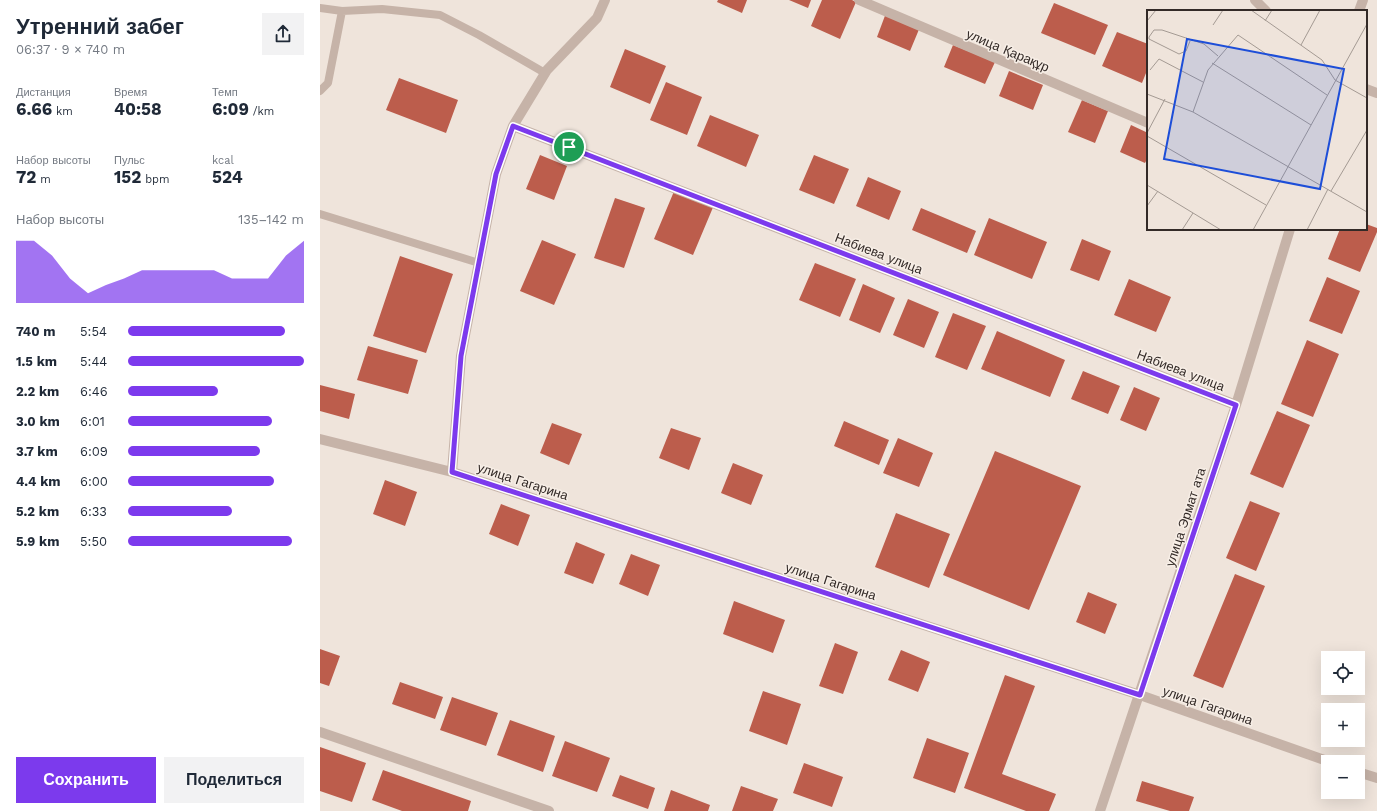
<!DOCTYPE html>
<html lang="ru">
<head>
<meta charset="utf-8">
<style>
  body { margin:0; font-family:"Work Sans",sans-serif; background:#f2f2f3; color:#1f2937; height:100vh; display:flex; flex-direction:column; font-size:15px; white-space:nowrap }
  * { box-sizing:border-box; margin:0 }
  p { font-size:13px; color:#747a83 }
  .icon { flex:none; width:22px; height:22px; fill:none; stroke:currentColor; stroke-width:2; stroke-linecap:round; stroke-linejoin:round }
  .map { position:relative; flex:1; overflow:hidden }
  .panel { display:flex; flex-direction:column; background:#fff; width:320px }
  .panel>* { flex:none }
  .tools { position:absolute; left:1001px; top:651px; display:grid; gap:8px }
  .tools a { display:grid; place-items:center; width:44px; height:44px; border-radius:0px; background:#fff; box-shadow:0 4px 16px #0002; font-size:20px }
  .pin { position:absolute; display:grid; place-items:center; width:34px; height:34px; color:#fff; margin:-17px; border:2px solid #fff; border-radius:50%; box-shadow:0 1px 4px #0007 }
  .round { display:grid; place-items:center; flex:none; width:42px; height:42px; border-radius:0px; background:#f2f2f3 }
  .head { display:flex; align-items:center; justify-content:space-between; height:68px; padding:0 16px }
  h1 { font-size:22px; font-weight:700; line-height:30px }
  .stats { display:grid; grid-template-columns:repeat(3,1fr); gap:6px; height:68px; padding:4px 16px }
  .stats div { display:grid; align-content:center }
  .stats b { font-size:17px; font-weight:700 }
  .stats small { font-size:11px; font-weight:400 }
  .stats p { font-size:11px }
  .chart { height:112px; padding:8px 16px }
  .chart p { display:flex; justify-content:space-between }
  .chart svg { width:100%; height:72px; margin-top:4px; fill:#7c3aed; opacity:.7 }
  .button { display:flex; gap:8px; margin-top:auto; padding:8px 16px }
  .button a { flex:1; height:46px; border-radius:0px; background:#7c3aed; color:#fff; font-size:16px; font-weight:700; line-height:46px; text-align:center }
  .button a+a { background:#f2f2f3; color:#1f2937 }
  ul { padding:0 16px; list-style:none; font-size:13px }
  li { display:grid; grid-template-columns:64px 48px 1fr; align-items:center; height:30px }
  li i { height:10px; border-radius:5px; background:#7c3aed }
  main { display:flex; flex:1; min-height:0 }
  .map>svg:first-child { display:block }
  .building { fill:#bc5d4c }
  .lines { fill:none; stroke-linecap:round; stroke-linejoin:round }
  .service { stroke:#c6b3a8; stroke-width:8 }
  .minor { stroke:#c6b3a8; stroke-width:10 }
  .tertiary { stroke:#c6b3a8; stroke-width:10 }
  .route-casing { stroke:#fff; stroke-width:8 }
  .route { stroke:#7c3aed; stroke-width:5 }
  .labels { text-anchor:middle; stroke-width:3; stroke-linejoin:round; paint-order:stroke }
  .street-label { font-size:13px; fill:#332a27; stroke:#f7eee6 }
  .inset-road { fill:none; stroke:#a49a93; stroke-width:1 }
  .view { fill:#1d4ed8; fill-opacity:0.15; stroke:#1d4ed8; stroke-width:2 }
  .inset-edge { fill:none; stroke:#332a27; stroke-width:2 }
</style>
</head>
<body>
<main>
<section class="panel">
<div class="head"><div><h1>Утренний забег</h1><p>06:37 · 9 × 740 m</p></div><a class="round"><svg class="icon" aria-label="share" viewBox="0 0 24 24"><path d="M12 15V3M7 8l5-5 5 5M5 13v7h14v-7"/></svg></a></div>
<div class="stats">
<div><p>Дистанция</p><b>6.66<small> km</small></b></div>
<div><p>Время</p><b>40:58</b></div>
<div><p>Темп</p><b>6:09<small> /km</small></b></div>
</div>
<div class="stats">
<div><p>Набор высоты</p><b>72<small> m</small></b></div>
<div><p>Пульс</p><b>152<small> bpm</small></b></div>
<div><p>kcal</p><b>524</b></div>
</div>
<div class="chart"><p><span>Набор высоты</span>135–142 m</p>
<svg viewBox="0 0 160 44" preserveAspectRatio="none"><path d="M0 44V6L10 6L20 15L30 29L40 38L50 33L60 29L70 24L80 24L90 24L100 24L110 24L120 29L130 29L140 29L150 15L160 6V44z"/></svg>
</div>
<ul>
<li><b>740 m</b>5:54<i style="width:89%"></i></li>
<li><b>1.5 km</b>5:44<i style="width:100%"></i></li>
<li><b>2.2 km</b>6:46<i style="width:51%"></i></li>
<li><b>3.0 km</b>6:01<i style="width:82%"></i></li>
<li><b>3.7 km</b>6:09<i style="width:75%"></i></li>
<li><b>4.4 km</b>6:00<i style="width:83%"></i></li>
<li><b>5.2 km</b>6:33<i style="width:59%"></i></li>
<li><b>5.9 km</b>5:50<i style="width:93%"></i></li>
</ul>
<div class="button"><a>Сохранить</a><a>Поделиться</a></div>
</section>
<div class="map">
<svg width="1057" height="811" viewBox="0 0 1057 811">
  <rect width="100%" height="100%" fill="#efe4db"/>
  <path class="building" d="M398,0H427L422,13L397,2Z
    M469,0H491L488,8Z
    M502,0H532L536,2L520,39L491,26Z
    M734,3L788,25L775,55L721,33Z
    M566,13L600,27L590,51L557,37Z
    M797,32L828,44V68L822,83L782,66Z
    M633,45L675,62L665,84L624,67Z
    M305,49L346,66L330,104L290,87Z
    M689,71L723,85L713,110L679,96Z
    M79,78L138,100L126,133L66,110Z
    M346,82L382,97L367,135L330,120Z
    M762,100L788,111L775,143L748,132Z
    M390,115L439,135L426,167L377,146Z
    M811,125L828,133V157L825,163L800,152Z
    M220,155L247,166L234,200L206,189Z
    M494,155L529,169L514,204L479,190Z
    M548,177L581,191L569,220L536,206Z
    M355,189L394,205L373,255L334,239Z
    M295,198L325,208L304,268L274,258Z
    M601,208L656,231L647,253L592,230Z
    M669,218L727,242L712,279L654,255Z
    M1046,224L1057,228V232L1040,272L1008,259L1020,229H1046Z
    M762,239L791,251L779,281L750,270Z
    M222,240L256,254L234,305L200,291Z
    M80,256L133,274L106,353L53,336Z
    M495,263L536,279L520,317L479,300Z
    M1007,277L1040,291L1022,334L989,321Z
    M809,279L851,297L836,332L794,315Z
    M543,284L575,298L560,333L529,320Z
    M588,299L619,312L604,348L573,335Z
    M633,313L666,326L647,370L615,357Z
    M677,331L745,360L730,397L661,369Z
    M987,340L1019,354L993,417L961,404Z
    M48,346L98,360L88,394L37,380Z
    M763,371L800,386L788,414L751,399Z
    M0,385L35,394L29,419L0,411Z
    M814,387L840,398L826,431L800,420Z
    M957,411L990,425L963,488L930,474Z
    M524,421L569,440L559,465L514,446Z
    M232,423L262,434L249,465L220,453Z
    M351,428L381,438L369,470L339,458Z
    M578,438L613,453L599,487L563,473Z
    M675,451L761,486L709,610L623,575Z
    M413,463L443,475L431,505L401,493Z
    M65,480L97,492L85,526L53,514Z
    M930,501L960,513L936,571L906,558Z
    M181,504L210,515L198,546L169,534Z
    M576,513L630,534L609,588L555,567Z
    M256,542L285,554L273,584L244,573Z
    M311,554L340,565L328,596L299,584Z
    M915,574L945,586L903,688L873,676Z
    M768,592L797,604L785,634L756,622Z
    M414,601L465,620L453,653L403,634Z
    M515,643L538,652L523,694L499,686Z
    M0,649L20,656L9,686L0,683Z
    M581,650L610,662L598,692L568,680Z
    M685,675L715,686L682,774L736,794L729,811H706L644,788Z
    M80,682L123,697L115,719L72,704Z
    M443,691L481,704L467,745L429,731Z
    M132,697L178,713L166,746L120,730Z
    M190,720L235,736L223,772L177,755Z
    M607,738L649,753L635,793L593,778Z
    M245,741L290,758L277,792L232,776Z
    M0,747L46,763L32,802L0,791Z
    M484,763L523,777L512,807L473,793Z
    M63,770L151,801L148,811H82L52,800Z
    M300,775L335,788L328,809L292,796Z
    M822,781L874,797L869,811H850L816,801Z
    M421,786L458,799L453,811H412Z
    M351,790L390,805L388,811H344Z"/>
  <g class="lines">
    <path class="service" d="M0,8L22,11L62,9L120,15L159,35L225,73
      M0,91L8,83L22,11
      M0,214L159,263"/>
    <path class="minor" d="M539,0L828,123
      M935,0L946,11
      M1039,11L1043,0
      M1046,89L1057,93
      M193,126L916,405
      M0,439L132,472L820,695
      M132,472L141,356L176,174L193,126L227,70L277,18L285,0
      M0,732L229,811
      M780,811L916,405L970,229"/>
    <path class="tertiary" d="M820,695L1010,762
      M1038,772L1057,778"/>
  </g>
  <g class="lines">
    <defs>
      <path id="route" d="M193,126L916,405L820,695L132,472L141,356L176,174Z"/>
    </defs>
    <use href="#route" class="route-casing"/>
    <use href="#route" class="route"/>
  </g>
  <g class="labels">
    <g class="street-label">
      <text transform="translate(688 50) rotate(23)" y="5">улица Қарақұр</text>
      <text transform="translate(559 253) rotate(21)" y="5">Набиева улица</text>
      <text transform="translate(861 370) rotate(21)" y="5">Набиева улица</text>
      <text transform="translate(203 481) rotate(18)" y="5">улица Гагарина</text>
      <text transform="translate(865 517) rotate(-72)" y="5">улица Эрмат ата</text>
      <text transform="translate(511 581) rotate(18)" y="5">улица Гагарина</text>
      <text transform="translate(888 705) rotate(19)" y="5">улица Гагарина</text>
    </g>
  </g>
  <g transform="translate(827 10)">
    <rect width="220" height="220" fill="#efe4db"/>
    <path class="inset-road" d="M104,0L175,50L188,70L220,88M0,11L9,0M118,11L125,0M66,15L76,0M43,31L39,41L32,44L2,29V27L7,20H15L57,34L71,46M154,35L173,0M65,53L164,115M3,60L12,49L56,72M0,84L46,102L220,202M46,102L61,60L91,25L180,85M0,123L18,89M0,126L119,195M0,175L74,220M184,181L220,120M0,196L11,181M35,220L46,203M106,220L220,14M160,220L181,179"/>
    <path class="view" d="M40,29L197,59L173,179L17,149Z"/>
    <rect width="220" height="220" class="inset-edge"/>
  </g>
</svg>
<div class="tools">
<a><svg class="icon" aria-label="locate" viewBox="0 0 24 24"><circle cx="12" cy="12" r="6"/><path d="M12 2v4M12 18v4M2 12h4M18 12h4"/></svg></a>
<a>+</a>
<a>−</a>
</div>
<div class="pin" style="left:249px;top:147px;background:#1e9e55"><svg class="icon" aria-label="arrive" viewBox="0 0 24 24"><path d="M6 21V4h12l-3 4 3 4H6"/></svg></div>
</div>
</main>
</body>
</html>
